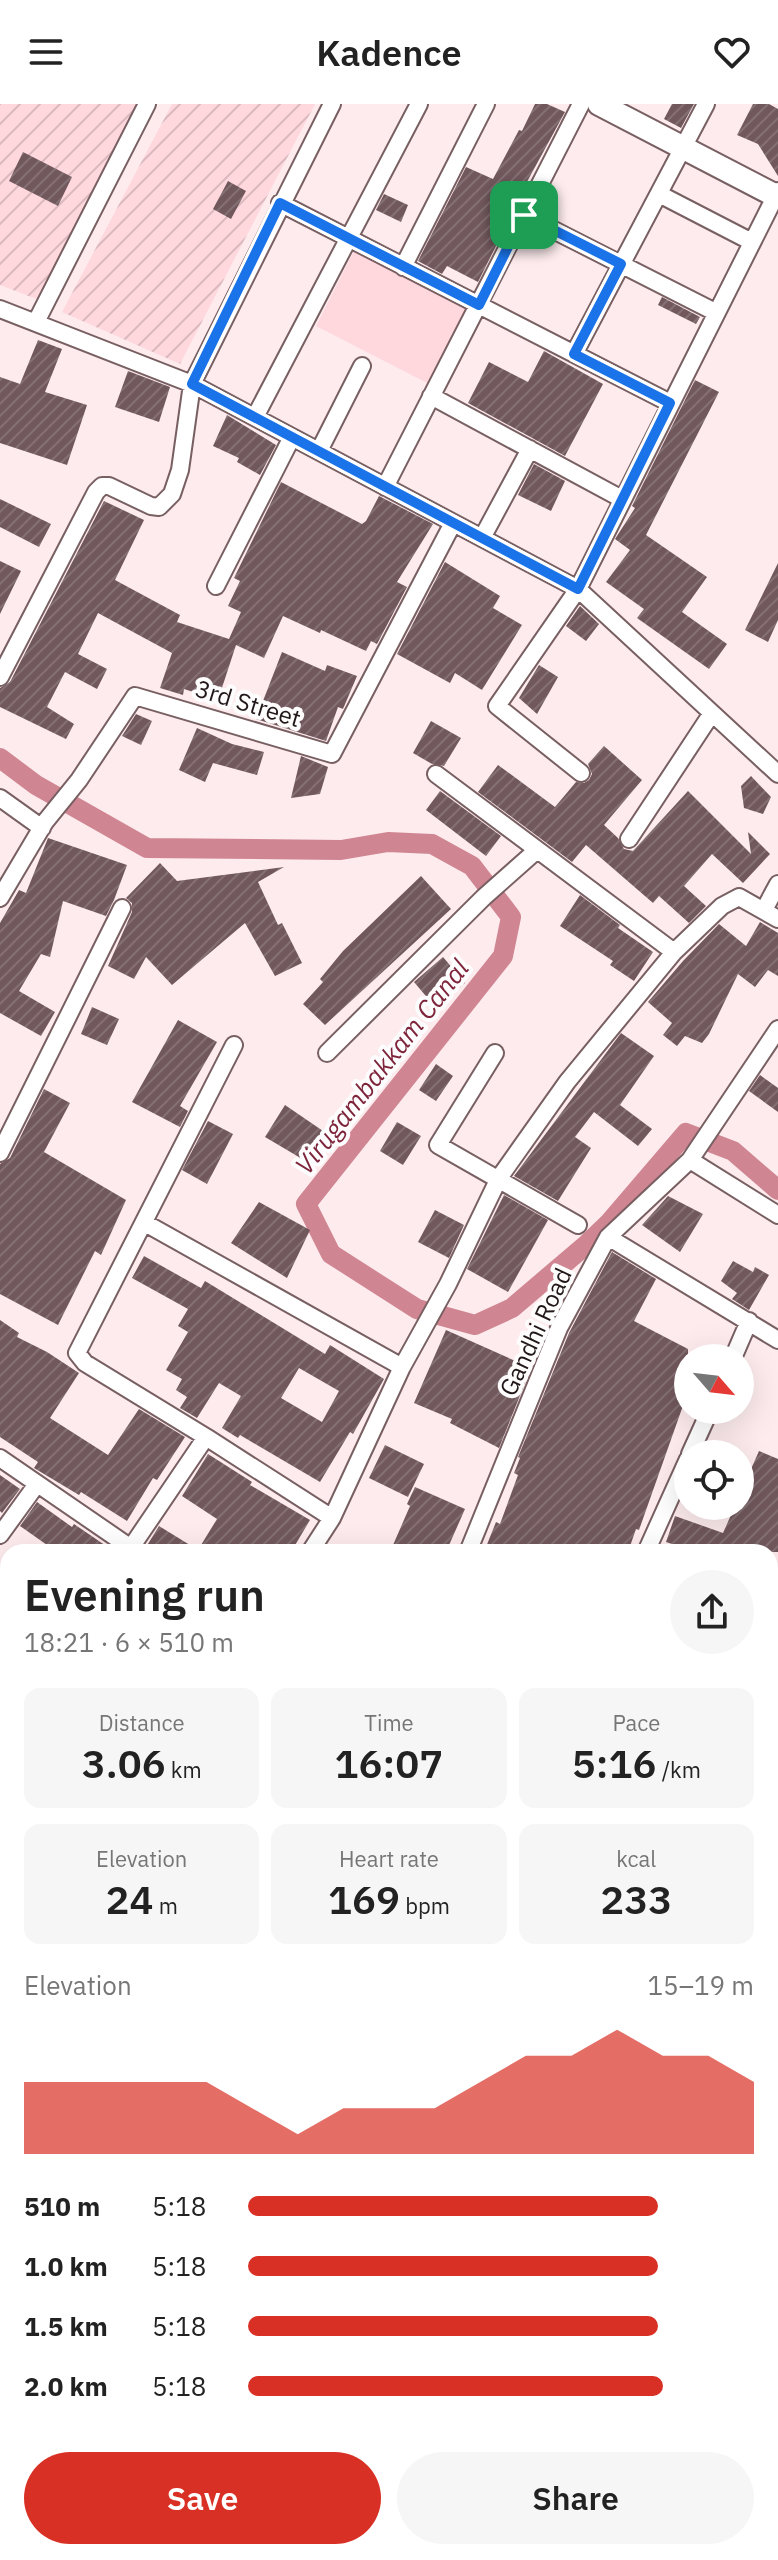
<!DOCTYPE html>
<html lang="en">
<head>
<meta charset="utf-8">
<style>
  body { margin:0; font-family:"IBM Plex Sans",sans-serif; background:#f6f6f6; color:#222; height:100vh; display:flex; flex-direction:column; font-size:30px; white-space:nowrap }
  * { box-sizing:border-box; margin:0 }
  p { font-size:26px; color:#767676 }
  .icon { flex:none; width:44px; height:44px; fill:none; stroke:currentColor; stroke-width:2; stroke-linecap:round; stroke-linejoin:round }
  .map { position:relative; flex:1; overflow:hidden }
  .side { position:absolute; left:0px; top:1440px; width:778px; height:1016px; display:flex; flex-direction:column; background:#fff; border-radius:24px 24px 0 0; box-shadow:0 8px 32px #0002 }
  .side>* { flex:none }
  .needle { width:52px; rotate:118deg }
  .controls { position:absolute; left:674px; top:1240px; display:grid; gap:16px }
  .controls a { display:grid; place-items:center; width:80px; height:80px; border-radius:50%; background:#fff; box-shadow:0 8px 32px #0002; font-size:40px }
  .pin { position:absolute; display:grid; place-items:center; width:68px; height:68px; color:#fff; margin:-34px; border-radius:16px; box-shadow:0 4px 12px #0006 }
  .round { display:grid; place-items:center; flex:none; width:84px; height:84px; border-radius:42px; background:#f6f6f6 }
  .headline { display:flex; align-items:center; justify-content:space-between; height:136px; padding:0 24px }
  h1 { font-size:44px; font-weight:600; line-height:60px }
  .stats { display:grid; grid-template-columns:repeat(3,1fr); gap:12px; height:136px; padding:8px 24px }
  .stats div { display:grid; align-content:center; border-radius:16px; background:#f6f6f6; text-align:center }
  .stats b { font-size:40px; font-weight:600 }
  .stats small { font-size:22px; font-weight:400 }
  .stats p { font-size:22px }
  .chart { height:224px; padding:16px 24px }
  .chart p { display:flex; justify-content:space-between }
  .chart svg { width:100%; height:144px; margin-top:8px; fill:#d93025; opacity:.7 }
  .button { display:flex; gap:16px; margin-top:auto; padding:16px 24px }
  .button a { flex:1; height:92px; border-radius:48px; background:#d93025; color:#fff; font-size:32px; font-weight:600; line-height:92px; text-align:center }
  .button a+a { background:#f6f6f6; color:#222 }
  ul { padding:0 24px; list-style:none; font-size:26px }
  li { display:grid; grid-template-columns:128px 96px 1fr; align-items:center; height:60px }
  li i { height:20px; border-radius:10px; background:#d93025 }
  header { display:flex; justify-content:space-between; align-items:center; height:104px; padding:0 24px; background:#fff; font-size:36px; font-weight:600 }
  .map>svg:first-child { display:block }
  .built { fill:#ffd8de }
  .industrial { fill:url(#industrial-furrows) }
  .lines { fill:none; stroke-linecap:round; stroke-linejoin:round }
  .canal { stroke:#d08592; stroke-width:20 }
  .building { fill:url(#building-hatch); fill-rule:evenodd }
  .street-casing { stroke:#785f62; stroke-width:20 }
  .secondary-casing { stroke:#785f62; stroke-width:26 }
  .street { stroke:#fff; stroke-width:16 }
  .secondary { stroke:#fff; stroke-width:22 }
  .route-casing { stroke:#fff; stroke-width:16 }
  .route { stroke:#1a73e8; stroke-width:10 }
  .labels { text-anchor:middle; stroke-width:8; stroke-linejoin:round; paint-order:stroke }
  .street-label { font-size:24px; fill:#211718; stroke:#fdfdfd }
  .water-label { font-size:26px; font-style:italic; fill:#7e253c; stroke:#fdfdfd }
</style>
</head>
<body>
<header><svg class="icon" aria-label="menu" viewBox="0 0 24 24"><path d="M4 6h16M4 12h16M4 18h16"/></svg>Kadence<svg class="icon" aria-label="heart" viewBox="0 0 24 24"><path d="M12 20l-8-8c-3-5 5-10 8-4 3-6 11-1 8 4z"/></svg></header>
<div class="map">
<svg width="778" height="2456" viewBox="0 0 778 2456">
  <defs>
    <pattern id="industrial-furrows" width="10" height="10" patternUnits="userSpaceOnUse" patternTransform="scale(2)"><rect width="10" height="10" fill="#ffd8de"/><path d="M-1 1l2-2M0 10L10 0M9 11l2-2" fill="none" stroke="#dab9be"/></pattern>
    <pattern id="building-hatch" width="6" height="6" patternUnits="userSpaceOnUse" patternTransform="scale(2)"><rect width="6" height="6" fill="#71585c"/><path d="M-1 1l2-2M0 6l6-6M5 7l2-2" fill="none" stroke="#847074"/></pattern>
  </defs>
  <rect width="100%" height="100%" fill="#fdebed"/>
  <path class="built" d="M356,143L471,202L431,281L316,222Z"/>
  <path class="industrial" d="M0,0H140L39,196L0,181Z
    M172,0H315L180,260L62,208Z"/>
  <g class="lines">
    <path class="canal" d="M0,654L36,681L147,744L341,746L388,738L432,740L472,762L511,813L503,852L306,1100L331,1150L417,1205L475,1221L512,1204L587,1140L609,1119L686,1029L733,1047L778,1086
      M770,1965L778,1953"/>
  </g>
  <path class="building" d="M535,0H547L565,8L498,131L501,132L478,178L447,162L442,170L418,157L466,63L493,75L519,26L522,27Z
    M672,0H694L681,24L664,15Z
    M753,0H769L778,5V72L758,40L737,31Z
    M23,48L72,73L58,102L9,77Z
    M228,77L246,87L231,115L213,105Z
    M384,90L408,101L401,118L376,106Z
    M662,193L700,213L696,220L658,201Z
    M38,236L62,245L45,288L87,301L67,361L0,339V273L20,280Z
    M544,247L603,280L565,352L468,299L489,258L528,278Z
    M128,267L170,283L159,318L115,303Z
    M695,276L719,288L646,431L707,473L682,508L727,540L709,565L637,514L644,505L606,478L630,446L615,435L635,404L632,402Z
    M227,311L276,341L260,371L237,358L239,354L213,342Z
    M534,360L565,377L551,407L518,391Z
    M281,378L362,420L366,417L379,392L433,420L397,478L407,483L377,540L371,537L366,547L321,526L320,529L283,512L264,554L236,541L218,596L184,585L183,591L160,584L172,549L98,509L78,550L107,565L97,585L65,568L47,603L74,620L66,635L0,603V584L10,578L104,397L144,416L115,476L180,511L177,518L229,535L241,508L228,502L240,477L234,474Z
    M0,395L51,420L39,443L0,423Z
    M0,457L21,467L0,510Z
    M445,458L500,492L493,504L522,521L482,586L455,569L450,579L397,550Z
    M778,459V516L768,538L745,526Z
    M580,502L599,520L586,537L566,522Z
    M282,548L325,567L327,561L357,572L343,605L338,603L326,637L256,615Z
    M539,561L558,573L537,610L519,594Z
    M136,610L152,617L141,641L122,632Z
    M431,617L461,634L444,662L432,660L413,649Z
    M197,624L232,640L264,648L257,671L213,659L205,678L179,666Z
    M604,642L642,676L604,721L618,734L624,745L633,747L688,687L751,750L748,728L770,750L743,779L712,750L684,782L706,802L689,819L659,792L653,799L586,741L572,758L478,688L498,661L555,703L576,678L584,679L589,676L592,670L588,660Z
    M301,652L328,663L320,690L291,694Z
    M751,672L771,693L763,710L744,704L741,682Z
    M440,687L501,732L486,752L426,706Z
    M48,734L127,761L114,796L106,812L63,797L50,853L41,850L19,887L55,908L41,932L0,909V819L19,786L26,789Z
    M160,759L177,777L284,763L258,778L278,821L282,819L302,859L275,872L245,819L172,881L146,853L134,875L108,862L132,808V799L126,794Z
    M421,772L451,805L325,921L303,900L323,878L320,875L343,847Z
    M580,791L620,821L618,824L653,848L634,877L610,861L613,857L560,822Z
    M760,818L778,829V872L768,866L755,883L738,870L709,930L702,939L685,932L677,942L663,931L672,919L648,898L683,857L719,820L746,842Z
    M443,853L465,879L436,904L414,878Z
    M92,903L119,915L107,941L81,930Z
    M178,916L217,938L180,1002L188,1007L180,1023L132,998Z
    M621,929L654,952L620,1001L652,1025L638,1042L594,1008L575,1033L591,1044L558,1097L514,1072Z
    M436,960L453,972L436,997L419,986Z
    M760,971L778,984V1008L749,987Z
    M44,985L70,999L44,1048L126,1096L101,1151L95,1147L58,1221L0,1190V1060L10,1054Z
    M285,1001L326,1029L309,1059L265,1033Z
    M208,1017L233,1030L207,1080L182,1066Z
    M397,1018L421,1032L403,1061L380,1047Z
    M504,1091L548,1116L508,1188L467,1165Z
    M668,1092L703,1110L680,1148L642,1121Z
    M259,1098L310,1126L287,1174L231,1139Z
    M435,1106L464,1121L449,1154L418,1138Z
    M612,1148L656,1175L634,1217L688,1245V1272L677,1293L685,1296L639,1426L636,1425L628,1448H484L496,1418L500,1420L518,1371L514,1369L520,1354L518,1353L569,1229Z
    M144,1152L201,1184L205,1177L325,1250L330,1241L384,1275L353,1330L350,1328L320,1378L240,1331L238,1334L222,1324L241,1292L219,1279L197,1314L180,1304L187,1293L176,1286L182,1275L166,1266L188,1228L178,1222L188,1205L132,1174ZM299,1264L339,1287L322,1318L281,1294Z
    M733,1157L753,1168L755,1163L769,1171L749,1206L732,1195L737,1189L721,1177Z
    M0,1216L19,1229L17,1233L47,1248L79,1269L50,1314L108,1351L139,1305L185,1333L157,1376L153,1374L127,1417L81,1388L79,1391L34,1364L38,1358L0,1333Z
    M446,1226L531,1264L499,1344L450,1319L452,1315L414,1299Z
    M385,1341L424,1360L408,1393L369,1374Z
    M759,1347L778,1355V1448H696L666,1438L675,1412L723,1429L735,1402H740V1390Z
    M208,1350L252,1378L250,1381L310,1416L291,1448H254L242,1441L238,1448H143L159,1422L198,1446L217,1415L182,1392Z
    M0,1371L20,1385L2,1409L0,1407Z
    M415,1383L465,1405L446,1448H390L410,1402L407,1400Z
    M37,1398L72,1423L74,1420L115,1448H57L20,1422Z"/>
  <g class="lines">
    <defs>
      <path id="street" d="M659,90L752,138
        M280,99L670,299
        M524,111L715,208
        M403,163L486,0
        M0,205L192,280L578,485L778,670
        M36,218L147,0
        M574,250L706,0
        M431,292L622,395
        M255,313L419,0
        M319,347L362,262
        M385,383L581,0
        M482,434L530,345
        M216,482L292,333
        M0,573L96,388L102,382H109L151,402L159,403L172,390L180,366L192,280L332,0
        M581,669L497,602L578,485L778,87
        M436,670L674,848
        M0,694L42,724
        M629,735L712,609
        M0,794L45,718L79,676L135,592L332,650L453,419
        M764,806L778,780
        M234,941L77,1249L85,1259L206,1333L332,1414
        M327,949L484,793L537,746
        M495,949L438,1041L578,1121
        M0,1049L122,804
        M690,1056L778,1111
        M145,1119L402,1263
        M608,1133L778,1236
        M733,1254L749,1217
        M690,1350L710,1306
        M0,1354L131,1444
        M0,1431L37,1380
        M128,1448L206,1333
        M310,1448L332,1414L402,1263L448,1180L499,1074L567,978L674,848L722,802L739,793L778,815
        M468,1448L559,1224L608,1133L690,1056L778,925
        M646,1448L688,1355
        M770,1546L778,1527
        M0,1646L8,1634
        M770,1753L778,1735
        M770,1923L778,1912
        M0,1944L8,1931
        M0,1960L8,1966
        M770,2012L778,2002
        M770,2085L778,2091
        M770,2235L778,2225
        M0,2263L8,2254
        M0,2333L8,2339
        M770,2351L778,2340
        M770,2436L778,2442
        M171,2448L184,2456
        M466,2448L472,2456
        M528,2448L539,2456
        M652,2448L664,2456
        M90,2456L99,2448
        M313,2456L320,2448
        M428,2456L434,2448"/>
      <path id="secondary" d="M599,0L778,93"/>
    </defs>
    <use href="#street" class="street-casing"/>
    <use href="#secondary" class="secondary-casing"/>
    <use href="#street" class="street"/>
    <use href="#secondary" class="secondary"/>
  </g>
  <g class="lines">
    <defs>
      <path id="route" d="M280,99L479,201L524,111L621,160L574,250L670,299L578,485L192,280Z"/>
    </defs>
    <use href="#route" class="route-casing"/>
    <use href="#route" class="route"/>
  </g>
  <g class="labels">
    <g class="street-label">
      <text transform="translate(248 600) rotate(17)" y="8">3rd Street</text>
      <text transform="translate(536 1228) rotate(-65)" y="8">Gandhi Road</text>
    </g>
    <g class="water-label">
      <text transform="translate(382 963) rotate(-52)" y="9">Virugambakkam Canal</text>
    </g>
  </g>
</svg>
<div class="controls">
<a><svg class="needle" viewBox="-14 -14 28 28"><path d="M0-13l5 13h-10z" fill="#e53935"/><path d="M0 13l5-13h-10z" fill="#767676"/></svg></a>
<a><svg class="icon" aria-label="locate" viewBox="0 0 24 24"><circle cx="12" cy="12" r="6"/><path d="M12 2v4M12 18v4M2 12h4M18 12h4"/></svg></a>
</div>
<div class="pin" style="left:524px;top:111px;background:#1e9e55"><svg class="icon" aria-label="arrive" viewBox="0 0 24 24"><path d="M6 21V4h12l-3 4 3 4H6"/></svg></div>
<section class="side">
<div class="headline"><div><h1>Evening run</h1><p>18:21 · 6 × 510 m</p></div><a class="round"><svg class="icon" aria-label="share" viewBox="0 0 24 24"><path d="M12 15V3M7 8l5-5 5 5M5 13v7h14v-7"/></svg></a></div>
<div class="stats">
<div><p>Distance</p><b>3.06<small> km</small></b></div>
<div><p>Time</p><b>16:07</b></div>
<div><p>Pace</p><b>5:16<small> /km</small></b></div>
</div>
<div class="stats">
<div><p>Elevation</p><b>24<small> m</small></b></div>
<div><p>Heart rate</p><b>169<small> bpm</small></b></div>
<div><p>kcal</p><b>233</b></div>
</div>
<div class="chart"><p><span>Elevation</span>15–19 m</p>
<svg viewBox="0 0 160 44" preserveAspectRatio="none"><path d="M0 44V22L10 22L20 22L30 22L40 22L50 30L60 38L70 30L80 30L90 30L100 22L110 14L120 14L130 6L140 14L150 14L160 22V44z"/></svg>
</div>
<ul>
<li><b>510 m</b>5:18<i style="width:81%"></i></li>
<li><b>1.0 km</b>5:18<i style="width:81%"></i></li>
<li><b>1.5 km</b>5:18<i style="width:81%"></i></li>
<li><b>2.0 km</b>5:18<i style="width:82%"></i></li>
</ul>
<div class="button"><a>Save</a><a>Share</a></div>
</section>
</div>
</body>
</html>
